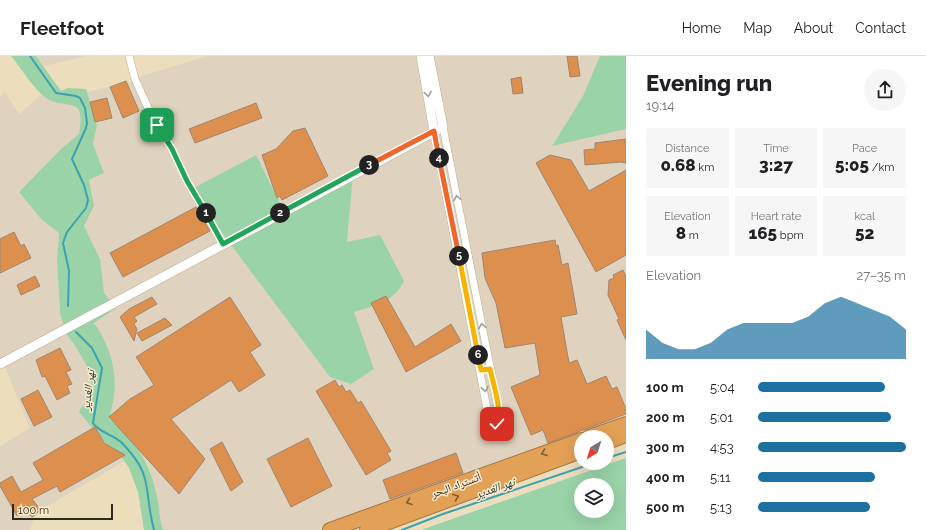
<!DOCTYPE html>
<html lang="en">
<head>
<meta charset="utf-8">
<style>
  body { margin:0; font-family:Raleway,"Noto Naskh Arabic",sans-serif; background:#f6f6f6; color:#202124; height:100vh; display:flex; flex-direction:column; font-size:15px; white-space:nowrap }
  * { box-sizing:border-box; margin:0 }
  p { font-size:13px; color:#757577 }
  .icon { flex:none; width:22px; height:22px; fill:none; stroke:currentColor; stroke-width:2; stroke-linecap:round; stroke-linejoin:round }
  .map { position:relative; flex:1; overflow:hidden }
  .drawer { display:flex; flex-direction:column; background:#fff; width:300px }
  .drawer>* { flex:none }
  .needle { width:26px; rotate:218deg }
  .fabs { position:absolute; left:574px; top:374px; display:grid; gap:8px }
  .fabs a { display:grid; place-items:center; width:40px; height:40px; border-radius:50%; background:#fff; box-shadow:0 4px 16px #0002; font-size:20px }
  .scale { position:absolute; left:12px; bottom:10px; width:101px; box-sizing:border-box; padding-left:4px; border:2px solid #2f291d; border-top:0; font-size:11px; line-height:14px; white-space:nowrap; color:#2f291d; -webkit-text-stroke:3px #f9eaca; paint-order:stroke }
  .pin { position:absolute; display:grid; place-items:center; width:34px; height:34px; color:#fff; margin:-17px; border-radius:8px; box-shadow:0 2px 6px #0006 }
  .km { position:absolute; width:20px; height:20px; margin:-10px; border-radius:50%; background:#222; color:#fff; font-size:11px; line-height:20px; text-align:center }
  .round { display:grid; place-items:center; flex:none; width:42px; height:42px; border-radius:21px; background:#f6f6f6 }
  .summary { display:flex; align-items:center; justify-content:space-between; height:68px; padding:0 20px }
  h1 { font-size:22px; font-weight:800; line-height:30px }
  .metrics { display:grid; grid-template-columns:repeat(3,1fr); gap:6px; height:68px; padding:4px 20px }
  .metrics div { display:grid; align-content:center; border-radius:0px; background:#f6f6f6; text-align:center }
  .metrics b { font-size:17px; font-weight:800 }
  .metrics small { font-size:11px; font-weight:400 }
  .metrics p { font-size:11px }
  .chart { height:112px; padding:8px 20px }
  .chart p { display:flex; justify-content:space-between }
  .chart svg { width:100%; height:72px; margin-top:4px; fill:#1c71a1; opacity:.7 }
  ul { padding:0 20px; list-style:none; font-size:13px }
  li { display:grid; grid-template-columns:64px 48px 1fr; align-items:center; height:30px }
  li i { height:10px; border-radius:5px; background:#1c71a1 }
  header { display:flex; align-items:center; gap:24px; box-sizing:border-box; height:56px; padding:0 20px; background:#fff; border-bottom:1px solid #e0e0e0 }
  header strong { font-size:19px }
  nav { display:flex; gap:22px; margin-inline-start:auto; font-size:14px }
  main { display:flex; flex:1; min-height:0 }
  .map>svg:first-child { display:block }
  .industrial { fill:#dfd3bf; fill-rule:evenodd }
  .grass { fill:#9ad3a8; fill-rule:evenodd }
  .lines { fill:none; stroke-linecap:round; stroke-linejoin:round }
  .stream { stroke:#3da2af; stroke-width:2 }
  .building { fill:#dd904d; stroke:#a08570 }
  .minor-casing { stroke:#bdaf90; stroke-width:8 }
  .tertiary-casing { stroke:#bdaf90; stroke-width:10 }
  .motorway-casing { stroke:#a47643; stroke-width:16 }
  .minor { stroke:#fff; stroke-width:7 }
  .tertiary { stroke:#fff; stroke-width:9 }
  .motorway { stroke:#e3a057; stroke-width:14 }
  .oneway { stroke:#a19f99 }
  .oneway2 { stroke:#805f37 }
  .split-1-casing { stroke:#fff; stroke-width:8 }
  .split-2-casing { stroke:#fff; stroke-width:8 }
  .split-3-casing { stroke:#fff; stroke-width:8 }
  .split-4-casing { stroke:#fff; stroke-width:8 }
  .split-5-casing { stroke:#fff; stroke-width:8 }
  .split-6-casing { stroke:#fff; stroke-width:8 }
  .split-7-casing { stroke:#fff; stroke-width:8 }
  .split-1 { stroke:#22a559; stroke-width:5 }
  .split-2 { stroke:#22a559; stroke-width:5 }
  .split-3 { stroke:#22a559; stroke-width:5 }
  .split-4 { stroke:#f0652b; stroke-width:5 }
  .split-5 { stroke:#f0652b; stroke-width:5 }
  .split-6 { stroke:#f5b400; stroke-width:5 }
  .split-7 { stroke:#f5b400; stroke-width:5 }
  .labels { text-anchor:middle; stroke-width:3; stroke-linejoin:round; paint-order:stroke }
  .street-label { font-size:11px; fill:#2f291d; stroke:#f9eaca }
  .water-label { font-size:12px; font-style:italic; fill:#1f373b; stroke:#f9eaca }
</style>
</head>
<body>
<header>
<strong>Fleetfoot</strong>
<nav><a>Home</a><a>Map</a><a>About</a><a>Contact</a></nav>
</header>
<main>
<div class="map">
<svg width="626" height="474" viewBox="0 0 626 474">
  <rect width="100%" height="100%" fill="#ecddbd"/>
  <path class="industrial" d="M36,0H87L44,10Z
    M207,0H600L583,40L552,90L626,73V357L525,403L319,474H163L159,463L156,432L149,412L132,385L109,363L114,344V313L107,289L94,267L116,252L104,237L100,203L84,170L94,150L89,124L104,117L93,88L97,69L87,36L130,26L142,20ZM256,99L283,153L347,186L384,248L353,256L374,313L190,134Z
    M5,36L19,58L42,38L54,46L71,48L77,53L82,62L79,78L62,92L19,136L41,163L59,177L57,203L60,257L66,277L77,293L91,317L92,352L104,386L116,395L125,405L37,456L29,474H0V390L30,372L4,309L0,311V41Z"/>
  <path class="grass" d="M11,0H36L61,35L68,32L86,33L87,36L97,69L93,88L104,117L89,124L94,150L84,170L100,203L104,237L116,252L94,267C115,296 120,329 109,363C134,383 152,409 157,441C160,452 159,463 163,474H144L138,436L129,412L121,400L104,386L79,356L82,350L92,352L91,317L77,293L66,277L60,257L57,203L59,177L41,163L19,136L62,92L79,78C87,36 64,56 45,41C32,31 22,13 11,0Z
    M600,0H626V73L552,90L583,40Z
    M256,99L283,153L353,117L347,186L380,179L404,225C394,246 375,250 354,256L374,313L351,328L330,321L190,134Z
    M626,402V474H421ZM581,429H607V455H581Z"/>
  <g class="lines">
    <path class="stream" d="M30,0L56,37L76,40L80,42L85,52L87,67L86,72L72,103L84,129L88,144L86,152L67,176L63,187L69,215L68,250
      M76,276L92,292L102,312L93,367C97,375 113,379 121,386C155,420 143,433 154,474
      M607,402L626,396
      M402,474L443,458L594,407"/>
  </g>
  <path class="building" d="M567,0H577L580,20L570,21Z
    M521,21L523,37L513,38L511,23Z
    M126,25L139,55L123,62L110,31Z
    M107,42L112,62L95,66L90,46Z
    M256,47L262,62L195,87L189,73Z
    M305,72L328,120L282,144L280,140L277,142L262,99L276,93L293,75Z
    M626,83V107L621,106L585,109L584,94L595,93V87Z
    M550,99L571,104L589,135L626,114V199L596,216L536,107Z
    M196,151L210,175L123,221L110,197Z
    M14,176L21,190L24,188L31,202L0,217V183Z
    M555,184L556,190L558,189L562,209L568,207L577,258L561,261L569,307L577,304L587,328L606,320L612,333L617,331L626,353V358L548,387L543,374L531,379L511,331L540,319L535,287L505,292L496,247L485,222L482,197Z
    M623,214L626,220V284L617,264L619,263L608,239L609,224L614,222L613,219Z
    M35,220L40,230L21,239L17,229Z
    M386,240L415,291L451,268L461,285L406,316L371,247Z
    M152,241L157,248L134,261L137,265L134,268L137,273L134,285L120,261L129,253Z
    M230,241L261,289L250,296L265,319L239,336L231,324L171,363L205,403L179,438L109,361L130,343L154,329L136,301Z
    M165,262L172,269L142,285L137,277Z
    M60,292L71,314L66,316L72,328L67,330L70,337L57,344L45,320L42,321L36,304Z
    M335,324L339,331L342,329L346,336L350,334L358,347L361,345L391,395L387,397L391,404L366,419L316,335Z
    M38,334L52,361L34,370L21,343Z
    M95,371L104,387L125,399L60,436L57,430L32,443L41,454L32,461L26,454L17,460L0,430V427L12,420L21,436L43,424L33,407Z
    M308,382L332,430L291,451L267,403Z
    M222,386L243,426L231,435L210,393Z
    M456,397L463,417L390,443L383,424Z"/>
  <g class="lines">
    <defs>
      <path id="minor" d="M129,0L135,23L149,54L172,93L187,125L223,188
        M443,71L499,356L498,366L491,374
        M434,75L491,374"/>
      <path id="tertiary" d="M421,0L434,75
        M0,308L443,71L429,0"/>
      <path id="motorway" d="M589,381L626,368
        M607,386L626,379
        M330,474L581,384
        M367,474L581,395"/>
    </defs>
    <use href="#minor" class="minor-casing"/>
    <use href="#tertiary" class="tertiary-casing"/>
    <use href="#motorway" class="motorway-casing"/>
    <use href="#minor" class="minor"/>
    <use href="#tertiary" class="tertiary"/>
    <use href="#motorway" class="motorway"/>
  </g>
  <defs><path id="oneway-chevron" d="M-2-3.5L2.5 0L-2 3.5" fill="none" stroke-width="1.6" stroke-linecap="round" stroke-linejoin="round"/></defs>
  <g class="oneway">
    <use href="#oneway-chevron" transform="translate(428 38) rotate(80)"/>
    <use href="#oneway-chevron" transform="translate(457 142) rotate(-101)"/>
    <use href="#oneway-chevron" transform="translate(482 270) rotate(-100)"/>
    <use href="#oneway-chevron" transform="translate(485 333) rotate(79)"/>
  </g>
  <g class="oneway2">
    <use href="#oneway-chevron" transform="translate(544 397) rotate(160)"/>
    <use href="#oneway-chevron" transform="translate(456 441) rotate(-21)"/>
    <use href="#oneway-chevron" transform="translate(409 446) rotate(160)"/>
  </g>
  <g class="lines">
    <defs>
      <path id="split-1" d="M157,69L172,93L187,125L206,157"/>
      <path id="split-2" d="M206,157L223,188L280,157"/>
      <path id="split-3" d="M280,157L369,109"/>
      <path id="split-4" d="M369,109L434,75L439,102"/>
      <path id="split-5" d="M439,102L459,200"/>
      <path id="split-6" d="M459,200L478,299"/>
      <path id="split-7" d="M478,299L481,314L490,313C493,327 503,357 497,368"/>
    </defs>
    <use href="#split-1" class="split-1-casing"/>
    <use href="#split-2" class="split-2-casing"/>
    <use href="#split-3" class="split-3-casing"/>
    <use href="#split-4" class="split-4-casing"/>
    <use href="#split-5" class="split-5-casing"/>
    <use href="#split-6" class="split-6-casing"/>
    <use href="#split-7" class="split-7-casing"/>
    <use href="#split-1" class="split-1"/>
    <use href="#split-2" class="split-2"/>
    <use href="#split-3" class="split-3"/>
    <use href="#split-4" class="split-4"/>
    <use href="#split-5" class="split-5"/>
    <use href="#split-6" class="split-6"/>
    <use href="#split-7" class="split-7"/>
  </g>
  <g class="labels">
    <g class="street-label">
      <text transform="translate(456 429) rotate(-20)" y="4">أتستراد البحر</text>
    </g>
    <g class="water-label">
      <text transform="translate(88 334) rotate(-83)" y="4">نهر الغدير</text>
      <text transform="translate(495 432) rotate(-19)" y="4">نهر الغدير</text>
    </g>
  </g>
</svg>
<div class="fabs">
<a><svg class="needle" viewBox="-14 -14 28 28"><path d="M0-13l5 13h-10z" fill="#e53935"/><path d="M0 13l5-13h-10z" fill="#757577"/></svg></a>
<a><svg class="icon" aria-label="layers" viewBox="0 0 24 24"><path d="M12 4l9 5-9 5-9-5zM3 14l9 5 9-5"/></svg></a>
</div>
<div class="scale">100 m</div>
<div class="pin" style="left:157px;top:69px;background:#1e9e55"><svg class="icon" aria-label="arrive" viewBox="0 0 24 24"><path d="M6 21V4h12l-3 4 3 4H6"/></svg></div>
<div class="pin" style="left:497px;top:368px;background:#d93025"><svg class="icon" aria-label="check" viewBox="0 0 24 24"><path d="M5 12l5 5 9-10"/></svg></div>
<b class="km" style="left:206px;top:157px">1</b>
<b class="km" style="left:280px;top:157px">2</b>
<b class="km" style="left:369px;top:109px">3</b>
<b class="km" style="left:439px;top:102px">4</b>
<b class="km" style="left:459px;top:200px">5</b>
<b class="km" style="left:478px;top:299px">6</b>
</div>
<section class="drawer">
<div class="summary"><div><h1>Evening run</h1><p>19:14</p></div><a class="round"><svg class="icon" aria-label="share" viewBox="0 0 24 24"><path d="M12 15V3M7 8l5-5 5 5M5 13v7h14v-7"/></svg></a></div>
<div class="metrics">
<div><p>Distance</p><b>0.68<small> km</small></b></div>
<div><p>Time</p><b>3:27</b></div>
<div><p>Pace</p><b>5:05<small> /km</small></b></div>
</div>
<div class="metrics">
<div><p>Elevation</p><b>8<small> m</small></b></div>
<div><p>Heart rate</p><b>165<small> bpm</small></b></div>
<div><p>kcal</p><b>52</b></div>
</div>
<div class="chart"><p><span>Elevation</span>27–35 m</p>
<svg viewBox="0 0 160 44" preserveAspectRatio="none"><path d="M0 44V26L10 34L20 38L30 38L40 34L50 26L60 22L70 22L80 22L90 22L100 18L110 10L120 6L130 10L140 14L150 18L160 26V44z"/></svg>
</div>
<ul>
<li><b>100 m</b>5:04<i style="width:86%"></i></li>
<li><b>200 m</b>5:01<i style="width:90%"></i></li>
<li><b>300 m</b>4:53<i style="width:100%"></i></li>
<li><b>400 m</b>5:11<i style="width:79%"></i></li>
<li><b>500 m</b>5:13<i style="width:76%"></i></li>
</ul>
</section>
</main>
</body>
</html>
